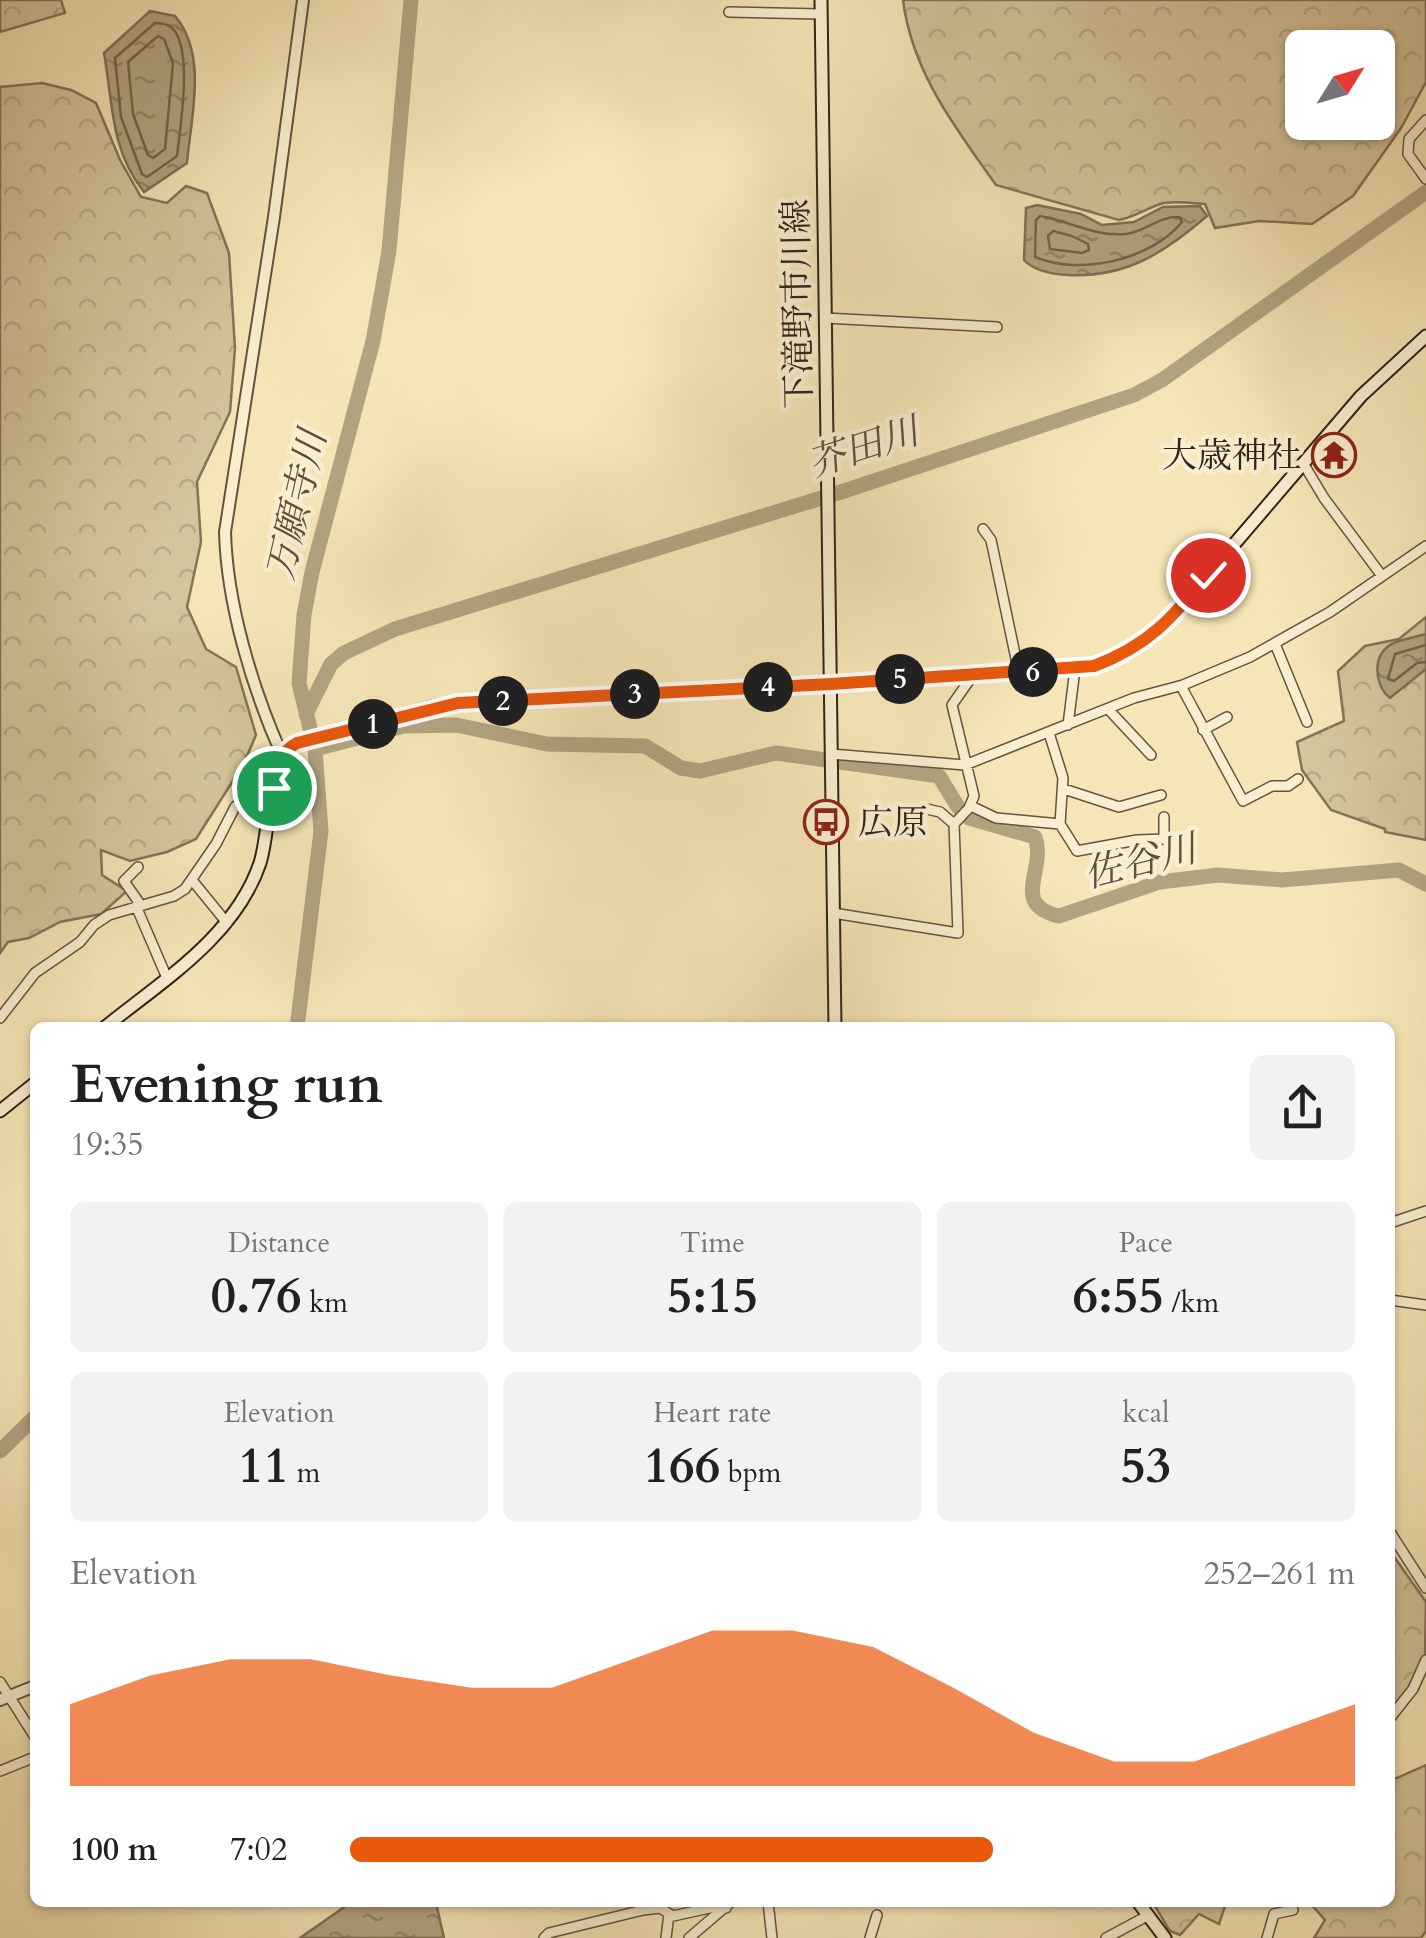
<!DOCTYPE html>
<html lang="en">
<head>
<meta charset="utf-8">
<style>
  body { margin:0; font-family:Cardo,"Noto Serif JP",serif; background:#f2f2f2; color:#202124; height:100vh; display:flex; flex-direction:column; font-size:38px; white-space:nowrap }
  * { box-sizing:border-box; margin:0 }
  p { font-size:32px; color:#757577 }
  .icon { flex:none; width:55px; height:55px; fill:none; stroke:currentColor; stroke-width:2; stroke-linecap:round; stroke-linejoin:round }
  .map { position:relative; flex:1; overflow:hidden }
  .drawer { position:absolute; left:30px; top:1022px; width:1365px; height:885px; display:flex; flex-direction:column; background:#fff; border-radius:15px; box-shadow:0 2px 8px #0004 }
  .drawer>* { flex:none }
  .needle { width:65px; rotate:53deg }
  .fabs { position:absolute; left:1285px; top:30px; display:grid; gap:20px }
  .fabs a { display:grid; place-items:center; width:110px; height:110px; border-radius:15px; background:#fff; box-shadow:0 2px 8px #0004; font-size:50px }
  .pin { position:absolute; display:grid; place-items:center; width:85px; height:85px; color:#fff; margin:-42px; border:5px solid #fff; border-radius:50%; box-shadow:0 2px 10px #0007 }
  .km { position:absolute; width:50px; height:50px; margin:-25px; border-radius:50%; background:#222; color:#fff; font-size:28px; line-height:50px; text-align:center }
  .round { display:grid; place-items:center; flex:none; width:105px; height:105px; border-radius:15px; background:#f2f2f2 }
  .summary { display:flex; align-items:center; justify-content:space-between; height:170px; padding:0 40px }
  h1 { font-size:55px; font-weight:700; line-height:75px }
  .metrics { display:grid; grid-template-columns:repeat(3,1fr); gap:15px; height:170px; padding:10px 40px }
  .metrics div { display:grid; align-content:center; border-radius:15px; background:#f2f2f2; text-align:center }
  .metrics b { font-size:50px; font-weight:700 }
  .metrics small { font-size:28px; font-weight:400 }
  .metrics p { font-size:28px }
  .chart { height:280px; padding:20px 40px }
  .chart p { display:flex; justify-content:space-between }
  .chart svg { width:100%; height:180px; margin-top:10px; fill:#ea580c; opacity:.7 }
  ul { padding:0 40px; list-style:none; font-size:32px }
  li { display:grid; grid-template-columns:160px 120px 1fr; align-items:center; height:75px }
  li i { height:25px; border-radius:12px; background:#ea580c }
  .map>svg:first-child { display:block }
  .forest { fill:url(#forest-crowns); stroke:#84745a; stroke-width:2.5; fill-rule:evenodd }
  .water { fill:url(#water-ripples); stroke:#7f7057; stroke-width:2.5 }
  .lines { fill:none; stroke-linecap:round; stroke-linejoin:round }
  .shore { stroke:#72644d; stroke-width:2.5 }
  .river { stroke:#b3a481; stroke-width:15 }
  .minor-casing { stroke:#635440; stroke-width:12 }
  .tertiary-casing { stroke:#635440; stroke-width:14 }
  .secondary-casing { stroke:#322319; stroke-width:15 }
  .minor { stroke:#f9efd0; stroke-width:9 }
  .tertiary { stroke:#f9efd0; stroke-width:10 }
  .secondary { stroke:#f9efd0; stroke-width:11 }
  .route-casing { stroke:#fff; stroke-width:20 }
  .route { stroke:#ea580c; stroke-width:12 }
  .labels { text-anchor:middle; stroke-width:9; stroke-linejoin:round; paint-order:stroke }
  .street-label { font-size:35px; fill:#322319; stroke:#f9efd0 }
  .poi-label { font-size:35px; fill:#322319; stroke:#f9efd0; text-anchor:end }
  .water-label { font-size:38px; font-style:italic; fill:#5f503d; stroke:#f9efd0 }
</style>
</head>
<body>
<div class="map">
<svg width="1426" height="1938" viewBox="0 0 1426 1938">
  <defs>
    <pattern id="forest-crowns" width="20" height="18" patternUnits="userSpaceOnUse" patternTransform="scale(2.5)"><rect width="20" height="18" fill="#d5c59c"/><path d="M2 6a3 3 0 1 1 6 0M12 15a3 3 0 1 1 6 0" fill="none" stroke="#b7a986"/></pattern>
    <pattern id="water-ripples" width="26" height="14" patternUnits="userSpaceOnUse" patternTransform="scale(2.5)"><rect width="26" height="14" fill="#b3a481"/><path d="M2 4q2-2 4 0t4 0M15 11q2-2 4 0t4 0" fill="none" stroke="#928569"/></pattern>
  </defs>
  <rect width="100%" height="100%" fill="#f6e6b7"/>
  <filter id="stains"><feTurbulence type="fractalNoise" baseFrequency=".002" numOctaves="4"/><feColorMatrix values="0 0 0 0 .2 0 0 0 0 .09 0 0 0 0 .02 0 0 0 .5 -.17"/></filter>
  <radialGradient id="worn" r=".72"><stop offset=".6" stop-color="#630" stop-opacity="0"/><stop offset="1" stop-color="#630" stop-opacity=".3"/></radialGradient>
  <path class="forest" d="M0,0H61L65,13L0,32Z
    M903,0H1426V82L1401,128L1353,196L1312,224L1259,221L1215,228L1205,204C1192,203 1177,201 1164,203C1150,206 1136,217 1119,220L996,185C955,127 912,72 903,0ZM1302,48H1378V122H1302Z
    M42,83L71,90L96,103L120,160L141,197L167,203L186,186L207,193L229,253L235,348L230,412L197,482L201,542L187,607L206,649L236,667L256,735L243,765L196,839L167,852L130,861L101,850L102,875L127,891L101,914L60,922L29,938L8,942L0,953V87Z
    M1426,617V840L1385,832V829L1331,810L1302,770L1297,742L1344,721L1338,671L1365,646L1399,639Z
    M1390,1551L1426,1602L1425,1658L1409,1689L1390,1715Z
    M1426,1765V1931L1421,1938H1314L1325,1920L1310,1903L1390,1902V1781Z
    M1218,1902L1225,1906L1219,1924L1199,1914L1180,1935L1170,1931L1153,1903Z"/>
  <path class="water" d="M150,11L175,16C208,55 191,116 187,163L144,192C110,149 113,103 104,53Z
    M1037,205L1081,214L1102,225L1134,222L1163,207L1200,206L1207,216C1164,253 1126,278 1067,275C1052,274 1034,271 1024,260L1026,208Z
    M1426,634V669L1390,698C1374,686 1371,652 1394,643C1403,639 1416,637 1426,634Z
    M350,1903H436L444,1938H300Z"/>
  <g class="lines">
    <path class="shore" d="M155,23C159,23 168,24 171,27C194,46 180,128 177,156L147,177L142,174L121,117L115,58Z
      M158,36L164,39L173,63L165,149L153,158L148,155L133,114L128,62Z
      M1040,216C1070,221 1095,237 1126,234C1146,232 1158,216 1179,217L1182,222C1151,260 1080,276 1035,257L1036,220Z
      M1053,231L1072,236L1088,244L1089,250L1082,253L1050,249L1048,236Z
      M1426,645L1395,654L1388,679L1394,681L1417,663L1426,662"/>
    <path class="river" d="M306,714L331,664L344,653L395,629L841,492L1134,395L1162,380L1426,192
      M315,749L404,726L456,725L547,744L645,746L681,768L700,771L776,753L939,776L958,807L969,818L1035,837C1047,870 1009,904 1059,916L1160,882L1218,875L1282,880L1399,870L1426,884
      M297,1028L321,831L315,749L299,683L304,615L312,572L373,341L389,251L411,0
      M0,1451L35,1417"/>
    <defs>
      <path id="minor" d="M729,12L821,14
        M1426,120L1409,139L1408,154L1426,179
        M825,318L997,327
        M1303,463L1324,498L1382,576
        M983,529L991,540L1019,673
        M1275,644L1307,722
        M1181,686L1243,801L1272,786H1288L1298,779
        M1108,709L1151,755
        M1068,725L1075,669
        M1203,730L1227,717
        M1049,733L1063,778L1060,824
        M831,754L965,765L1134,698L1183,685L1250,657L1330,612L1426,546
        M1064,789L1119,807L1161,795
        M971,806L996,818L1060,824L1077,851L1137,840L1164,839V817
        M954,824L969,808L974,796L952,705L973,675
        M1101,847L1103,867
        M138,867L124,881L140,904
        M192,880L227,923
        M136,906L167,978
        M833,913L958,933L954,824L940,812L922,808
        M0,1018L35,973L80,942L94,925L109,915L174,896L185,889L216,844L235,807L270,772L276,770
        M1390,1223L1426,1211
        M1390,1300L1426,1305
        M1390,1532L1426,1588
        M0,1682L35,1737
        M1390,1718L1413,1689L1426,1660
        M0,1771L35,1757
        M768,1902L772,1938
        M544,1938L549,1933L643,1910L660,1908L673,1916L723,1905L726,1908
        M666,1938L669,1914
        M689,1938L731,1902
        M870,1938L877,1915
        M1106,1938L1149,1915
        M1267,1938L1274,1914L1293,1910"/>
      <path id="tertiary" d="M282,755C252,688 227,604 225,532L274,217L303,0
        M0,1700L35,1686"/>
      <path id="secondary" d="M821,0L835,1028
        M104,1028C162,981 235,937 260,863C269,834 269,779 280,758C284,751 290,747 297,743L431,707L458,703L1075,669C1114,662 1142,645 1171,618L1361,396L1426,336
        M0,1111L35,1083
        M1138,1902L1165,1938"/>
    </defs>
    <use href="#minor" class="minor-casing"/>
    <use href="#tertiary" class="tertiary-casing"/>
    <use href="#secondary" class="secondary-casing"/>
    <use href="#minor" class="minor"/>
    <use href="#tertiary" class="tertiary"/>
    <use href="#secondary" class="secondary"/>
  </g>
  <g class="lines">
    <defs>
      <path id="route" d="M274,788C277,769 278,753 297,743L458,703L831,684L1094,666C1148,646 1172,618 1208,575"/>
    </defs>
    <use href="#route" class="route-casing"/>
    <use href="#route" class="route"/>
  </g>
  <defs>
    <symbol id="temple-ring" viewBox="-11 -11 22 22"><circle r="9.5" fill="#f9efd0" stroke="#8f2418" stroke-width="1.5"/><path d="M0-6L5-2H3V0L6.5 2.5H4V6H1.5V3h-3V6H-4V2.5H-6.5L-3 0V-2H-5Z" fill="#8f2418"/></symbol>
    <symbol id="bus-ring" viewBox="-11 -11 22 22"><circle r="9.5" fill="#f9efd0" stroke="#8f2418" stroke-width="1.5"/><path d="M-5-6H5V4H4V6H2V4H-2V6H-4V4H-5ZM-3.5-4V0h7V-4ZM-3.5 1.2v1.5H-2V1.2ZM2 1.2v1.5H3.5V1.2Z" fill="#8f2418"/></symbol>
  </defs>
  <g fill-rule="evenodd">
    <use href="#temple-ring" x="1309" y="430" width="50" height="50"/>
    <use href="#bus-ring" x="801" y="797" width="50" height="50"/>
  </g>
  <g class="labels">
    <g class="street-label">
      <text transform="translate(797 304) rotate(-91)" y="12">下滝野市川線</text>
    </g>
    <g class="poi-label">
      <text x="1302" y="467">大歳神社</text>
      <text x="858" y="834" text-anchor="start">広原</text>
    </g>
    <g class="water-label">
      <text transform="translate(863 447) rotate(-18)" y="13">芥田川</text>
      <text transform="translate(296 505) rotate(-77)" y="13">万願寺川</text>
      <text transform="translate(1140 861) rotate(-14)" y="13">佐谷川</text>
    </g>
  </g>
  <rect width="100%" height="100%" filter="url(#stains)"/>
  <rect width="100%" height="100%" fill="url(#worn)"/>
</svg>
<div class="fabs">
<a><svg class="needle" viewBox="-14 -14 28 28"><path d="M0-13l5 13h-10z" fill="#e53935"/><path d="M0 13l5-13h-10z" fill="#757577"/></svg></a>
</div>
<div class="pin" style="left:274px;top:788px;background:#1e9e55"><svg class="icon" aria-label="arrive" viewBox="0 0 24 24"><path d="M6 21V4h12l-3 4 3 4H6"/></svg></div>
<div class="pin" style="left:1208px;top:575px;background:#d93025"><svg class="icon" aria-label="check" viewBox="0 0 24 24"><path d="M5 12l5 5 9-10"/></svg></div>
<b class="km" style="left:373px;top:724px">1</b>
<b class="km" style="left:503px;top:701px">2</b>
<b class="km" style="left:635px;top:694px">3</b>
<b class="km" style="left:768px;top:687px">4</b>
<b class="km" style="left:900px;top:679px">5</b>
<b class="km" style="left:1033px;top:672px">6</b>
<section class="drawer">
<div class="summary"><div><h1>Evening run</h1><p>19:35</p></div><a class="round"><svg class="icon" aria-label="share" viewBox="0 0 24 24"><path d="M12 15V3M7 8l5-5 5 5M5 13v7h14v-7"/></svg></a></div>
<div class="metrics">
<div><p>Distance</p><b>0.76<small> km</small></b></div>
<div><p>Time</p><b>5:15</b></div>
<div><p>Pace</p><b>6:55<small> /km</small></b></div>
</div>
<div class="metrics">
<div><p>Elevation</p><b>11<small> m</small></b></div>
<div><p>Heart rate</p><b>166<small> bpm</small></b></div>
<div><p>kcal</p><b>53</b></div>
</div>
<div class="chart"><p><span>Elevation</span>252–261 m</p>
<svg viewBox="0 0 160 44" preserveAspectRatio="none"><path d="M0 44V24L10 17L20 13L30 13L40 17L50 20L60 20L70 13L80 6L90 6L100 10L110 20L120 31L130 38L140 38L150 31L160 24V44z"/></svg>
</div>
<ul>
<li><b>100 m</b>7:02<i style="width:64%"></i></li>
</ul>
</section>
</div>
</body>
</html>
